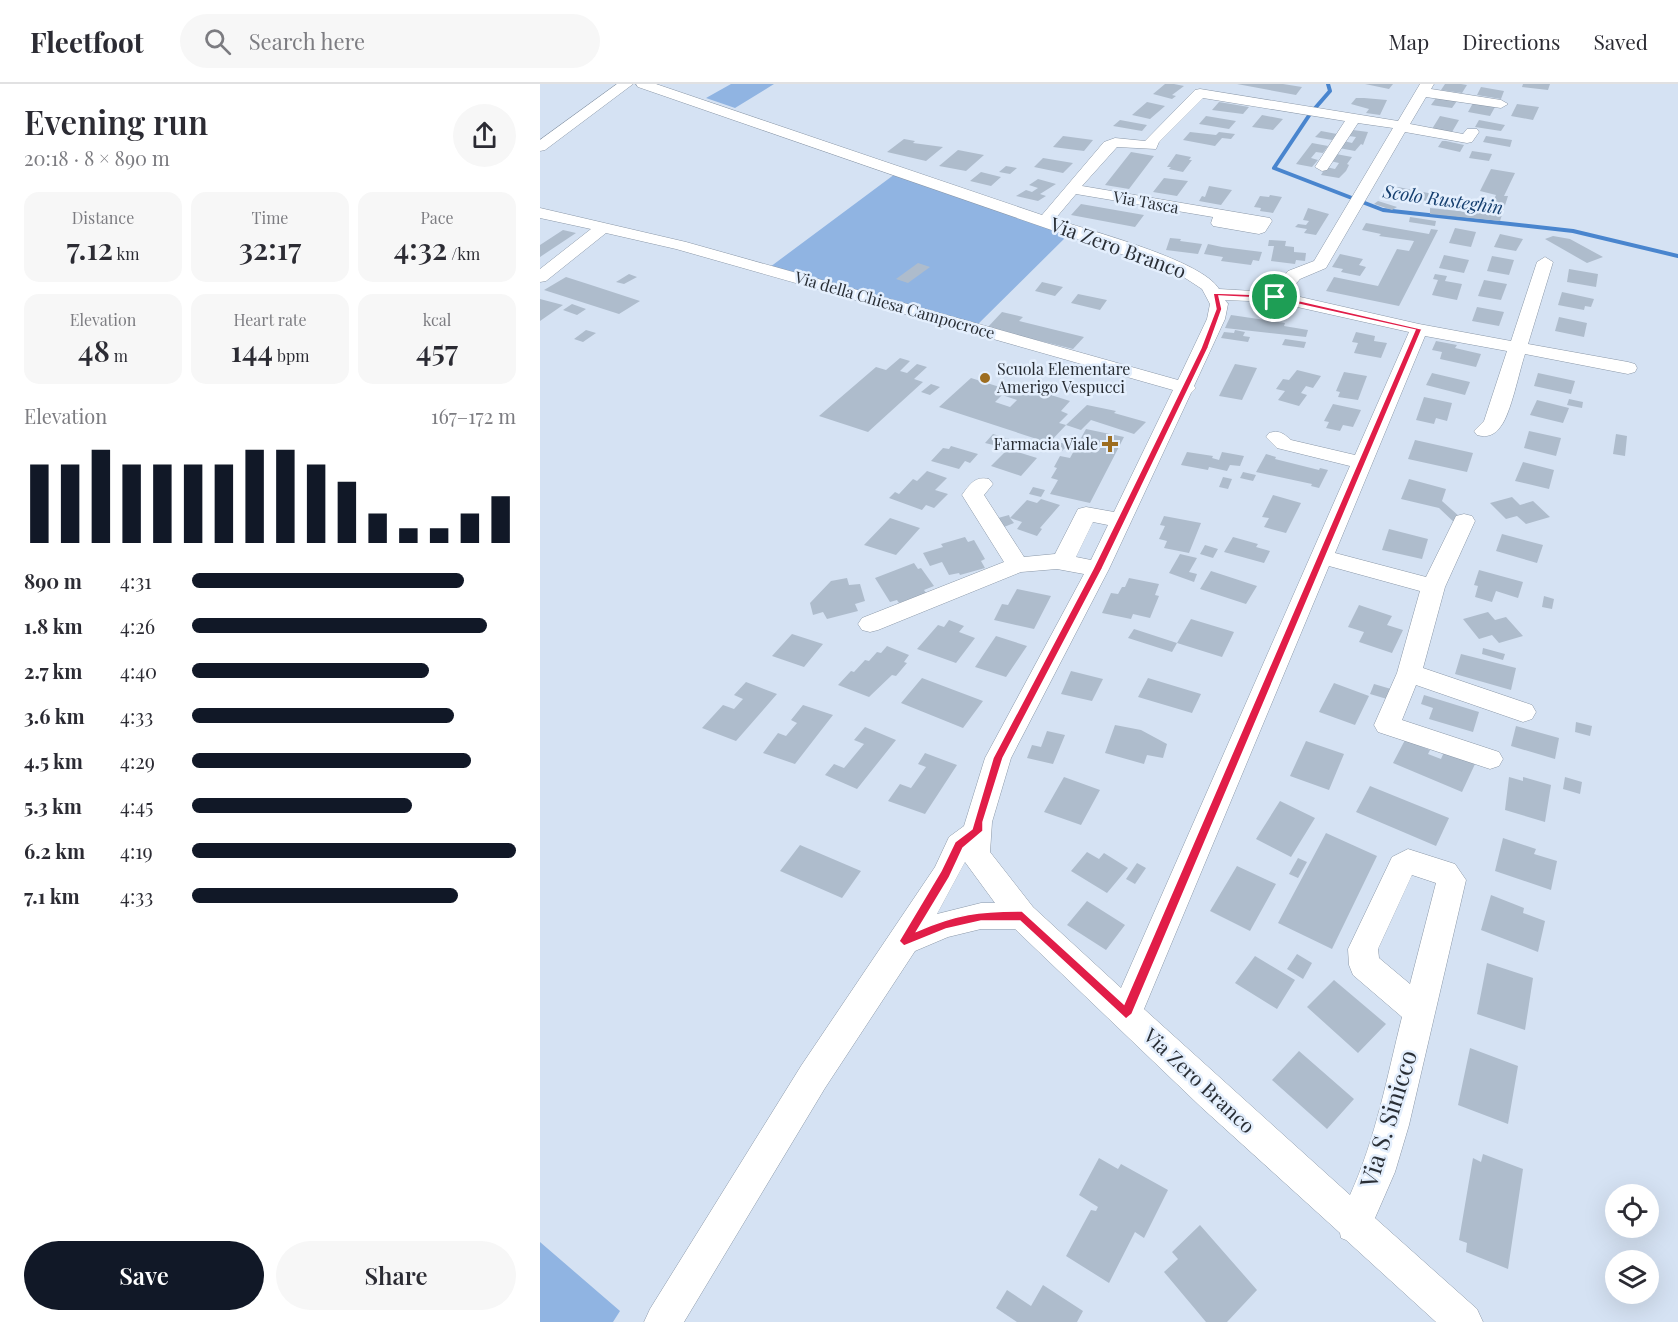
<!DOCTYPE html>
<html lang="en">
<head>
<meta charset="utf-8">
<style>
  body { margin:0; font-family:"Playfair Display",serif; background:#f7f7f7; color:#2b2b33; height:100vh; display:flex; flex-direction:column; font-size:22px; white-space:nowrap }
  * { box-sizing:border-box; margin:0 }
  p { font-size:20px; color:#7c7c81 }
  .icon { flex:none; width:33px; height:33px; fill:none; stroke:currentColor; stroke-width:2; stroke-linecap:round; stroke-linejoin:round }
  .map { position:relative; flex:1; overflow:hidden }
  .details { display:flex; flex-direction:column; background:#fff; width:540px }
  .details>* { flex:none }
  .tools { position:absolute; left:1065px; top:1100px; display:grid; gap:12px }
  .tools a { display:grid; place-items:center; width:54px; height:54px; border-radius:50%; background:#fff; box-shadow:0 6px 24px #0002; font-size:30px }
  .pin { position:absolute; display:grid; place-items:center; width:51px; height:51px; color:#fff; margin:-26px; border:3px solid #fff; border-radius:50%; box-shadow:0 2px 6px #0007 }
  .round { display:grid; place-items:center; flex:none; width:63px; height:63px; border-radius:32px; background:#f7f7f7 }
  .headline { display:flex; align-items:center; justify-content:space-between; height:102px; padding:0 24px }
  h1 { font-size:33px; font-weight:600; line-height:45px }
  .figures { display:grid; grid-template-columns:repeat(3,1fr); gap:9px; height:102px; padding:6px 24px }
  .figures div { display:grid; align-content:center; border-radius:15px; background:#f7f7f7; text-align:center }
  .figures b { font-size:30px; font-weight:600 }
  .figures small { font-size:16px; font-weight:400 }
  .figures p { font-size:16px }
  .chart { height:168px; padding:12px 24px }
  .chart p { display:flex; justify-content:space-between }
  .chart svg { width:100%; height:108px; margin-top:6px; stroke:#111827; stroke-width:6 }
  .button { display:flex; gap:12px; margin-top:auto; padding:12px 24px }
  .button a { flex:1; height:69px; border-radius:36px; background:#111827; color:#fff; font-size:24px; font-weight:600; line-height:69px; text-align:center }
  .button a+a { background:#f7f7f7; color:#2b2b33 }
  ul { padding:0 24px; list-style:none; font-size:20px }
  li { display:grid; grid-template-columns:96px 72px 1fr; align-items:center; height:45px }
  li i { height:15px; border-radius:8px; background:#111827 }
  header { display:flex; align-items:center; gap:36px; box-sizing:border-box; height:84px; padding:0 30px; background:#fff; border-bottom:2px solid #e1e1e2 }
  header strong { font-size:28px }
  nav { display:flex; gap:33px; margin-inline-start:auto; font-size:21px }
  .search { width:420px; height:54px; background:#f7f7f7; display:flex; align-items:center; gap:15px; box-sizing:border-box; padding:0 21px; border-radius:33px; color:#7c7c81; font-size:22px }
  main { display:flex; flex:1; min-height:0 }
  .map>svg:first-child { display:block }
  .green { fill:#90b4e2 }
  .lines { fill:none; stroke-linecap:round; stroke-linejoin:round }
  .stream { stroke:#4985ce; stroke-width:4 }
  .building { fill:#aebccc; fill-rule:evenodd }
  .minor-casing { stroke:#8b98a8; stroke-width:1 }
  .minor { fill:#fff; fill-rule:evenodd }
  .route { fill:#e11d48; stroke:#fff; stroke-width:1.5; fill-rule:evenodd }
  .poi-dot { fill:#9d6d20; stroke:#e4effd; stroke-width:2 }
  .labels { text-anchor:middle; stroke-width:5; stroke-linejoin:round; paint-order:stroke }
  .far-street-label { font-size:16px; fill:#292e35; stroke:#e4effd }
  .far-poi-label { font-size:16px; fill:#292e35; stroke:#e4effd; text-anchor:start }
  .far-water-label { font-size:18px; font-style:italic; fill:#153f6f; stroke:#e4effd }
  .street-label { font-size:20px; fill:#292e35; stroke:#e4effd }
  .near-street-label { font-size:24px; fill:#292e35; stroke:#e4effd }
</style>
</head>
<body>
<header>
<strong>Fleetfoot</strong>
<div class="search"><svg class="icon" aria-label="search" viewBox="0 0 24 24"><circle cx="10" cy="10" r="6"/><path d="M15 15l6 6"/></svg>Search here</div>
<nav><a>Map</a><a>Directions</a><a>Saved</a></nav>
</header>
<main>
<section class="details">
<div class="headline"><div><h1>Evening run</h1><p>20:18 · 8 × 890 m</p></div><a class="round"><svg class="icon" aria-label="share" viewBox="0 0 24 24"><path d="M12 15V3M7 8l5-5 5 5M5 13v7h14v-7"/></svg></a></div>
<div class="figures">
<div><p>Distance</p><b>7.12<small> km</small></b></div>
<div><p>Time</p><b>32:17</b></div>
<div><p>Pace</p><b>4:32<small> /km</small></b></div>
</div>
<div class="figures">
<div><p>Elevation</p><b>48<small> m</small></b></div>
<div><p>Heart rate</p><b>144<small> bpm</small></b></div>
<div><p>kcal</p><b>457</b></div>
</div>
<div class="chart"><p><span>Elevation</span>167–172 m</p>
<svg viewBox="0 0 160 44" preserveAspectRatio="none"><path d="M5 44V12M15 44V12M25 44V6M35 44V12M45 44V12M55 44V12M65 44V12M75 44V6M85 44V6M95 44V12M105 44V19M115 44V32M125 44V38M135 44V38M145 44V32M155 44V25"/></svg>
</div>
<ul>
<li><b>890 m</b>4:31<i style="width:84%"></i></li>
<li><b>1.8 km</b>4:26<i style="width:91%"></i></li>
<li><b>2.7 km</b>4:40<i style="width:73%"></i></li>
<li><b>3.6 km</b>4:33<i style="width:81%"></i></li>
<li><b>4.5 km</b>4:29<i style="width:86%"></i></li>
<li><b>5.3 km</b>4:45<i style="width:68%"></i></li>
<li><b>6.2 km</b>4:19<i style="width:100%"></i></li>
<li><b>7.1 km</b>4:33<i style="width:82%"></i></li>
</ul>
<div class="button"><a>Save</a><a>Share</a></div>
</section>
<div class="map">
<svg width="1138" height="1238" viewBox="0 0 1138 1238">
  <rect width="100%" height="100%" fill="#d5e2f3"/>
  <path class="green" d="M191,0H234L195,24L166,14Z
    M355,90L530,149L432,246L230,183Z
    M0,1158L80,1227L73,1238H0Z"/>
  <g class="lines">
    <path class="stream" d="M788,0L790,7L770,30L734,84L843,126L1033,147L1138,172"/>
  </g>
  <path class="building" d="M625,0H634L644,2L632,11L636,12L632,15L613,10Z
    M697,0H743L762,3L756,11Z
    M825,0H853L849,5Z
    M905,0H921L927,1L922,9L901,6Z
    M983,0H1010L1008,6L982,3Z
    M941,3L964,7L961,15L937,11Z
    M816,14H824L847,16L840,31L826,29L829,25L811,20Z
    M896,14L917,17L912,24L891,21Z
    M607,18L625,22L610,35L592,31Z
    M679,18L709,23L703,30L672,26Z
    M933,19L955,23L950,32L928,28Z
    M977,20L999,23L993,36L971,32Z
    M722,31L743,35L733,46L712,43Z
    M666,32L696,37L689,45L659,40Z
    M900,32L919,36L912,48L892,45Z
    M580,36L607,41L602,47L573,42Z
    M939,36L965,41L961,47L935,43Z
    M813,46L828,48L823,61L821,60L815,67L799,64L804,57L812,59L816,53L809,52Z
    M781,47L797,50L792,56L775,53Z
    M650,48L676,51L679,48L695,50L691,55L682,54L675,62L643,56Z
    M523,52L553,56L544,67L513,63Z
    M946,52L972,56L970,63L943,58Z
    M364,55L375,57L373,59L403,63L386,77L347,68Z
    M902,57H906L924,61L920,68L898,63Z
    M772,59L788,62L783,69L776,68L771,74L778,76L772,83L756,80Z
    M418,66L444,71L426,87L399,82Z
    M932,67L952,70L949,77L929,74Z
    M591,68L614,72L589,105L565,101Z
    M636,70L651,73L649,76H652L643,88L629,85L631,83H627Z
    M796,70L812,73L807,80L809,81L806,87L799,94L781,91L786,83L795,85L799,79L790,77Z
    M503,74L533,79L523,89L494,83Z
    M466,82L477,84L470,90L459,88Z
    M951,85L975,89L964,112H968L960,137L890,130V124L947,130L956,111L940,107Z
    M441,88L461,93L451,102L430,97Z
    M624,94L648,97L637,112L613,108Z
    M498,95L516,100L500,110L506,112L498,117L476,112L486,106L492,108L498,104L489,101Z
    M669,102L692,106L681,121L659,117L662,112L665,113Z
    M858,103L883,108L914,114L911,121L870,114L868,118L844,114L847,109L854,110Z
    M730,111L742,113L733,129L720,127L721,124L714,123L720,112L729,113Z
    M838,117L857,123L852,126L834,120Z
    M541,120L604,131L595,143L531,131Z
    M768,124L789,130L776,151L764,149L767,145L755,143L758,140L766,141L769,137L763,136Z
    M870,133L896,137L895,142L869,138Z
    M826,139L889,150L891,145L898,146L859,222L786,207L794,193L838,202L857,165L869,167L874,157L839,152L841,150L822,146Z
    M915,144L936,148L931,163L909,159Z
    M23,146L36,149L0,173V161Z
    M960,150L983,155L976,167L954,163Z
    M1013,152L1030,155L1063,173L1047,179L1005,155Z
    M630,154L641,155L640,157L662,160L658,170L626,166Z
    M729,156L746,157L745,162L754,163V168L766,169L765,177L756,176L755,180L731,177L734,162H728Z
    M668,160L682,163L722,168L719,177L713,176L711,181L681,177L683,173L664,170Z
    M800,170L823,175L819,181L826,183L820,192L801,188L803,185L792,183Z
    M904,171L929,176L924,189L899,184Z
    M952,172L974,176L969,191L947,187Z
    M378,179L390,183L368,199L356,195Z
    M1029,185L1058,190L1056,203L1027,198Z
    M89,190L97,193L84,200L76,198Z
    M895,190L907,192L905,197L922,200L917,216L892,211L898,196L893,195Z
    M26,193L51,201L100,217L79,230L4,206Z
    M944,196L967,200L961,216L938,212Z
    M502,198L523,203L515,212L495,207Z
    M1022,208L1054,215L1051,223L1045,222L1044,226L1018,221Z
    M538,210L567,216L560,226L531,219Z
    M0,215L23,221L0,237Z
    M32,220L46,225L37,231L23,226Z
    M937,223L964,228L959,242L932,237Z
    M462,228L483,233L479,237L544,253L533,265L447,244Z
    M691,231L745,239L744,242L768,246L766,253L685,244Z
    M1019,233L1047,239L1044,253L1015,247Z
    M46,246L56,249L43,258L34,255Z
    M695,246L705,248L703,252L710,253L708,258L681,254L684,248L694,249Z
    M816,248L835,252L834,257L847,259L841,274L814,269L818,259L812,258Z
    M745,255L766,258L764,264L742,261Z
    M896,257L917,261L915,264L941,270L936,283L900,275L902,268L892,266Z
    M360,274L370,277L360,287L367,289L377,280L387,283L374,295L383,298L328,348L279,332L336,283L346,286Z
    M695,280L717,284L702,316L679,312Z
    M757,286L781,292L773,304L766,302L761,309L767,311L759,322L738,316L745,307L736,305L743,295L749,296Z
    M804,288L827,292L818,316L798,313L800,308L796,307Z
    M892,289L930,298L925,311L886,301Z
    M998,289L1035,297L1031,310L994,302Z
    M431,294L466,305L473,299L530,317L521,327L528,330L519,339L526,341L509,359L399,323ZM462,311L477,316L470,323L455,318Z
    M391,300L400,303L390,311L381,308Z
    M884,313L912,319L907,337L896,334L894,340L876,336Z
    M1029,315L1043,318L1042,324L1027,321Z
    M997,316L1029,324L1023,339L990,331Z
    M793,320L821,326L813,343L803,341L800,347L786,344L789,338L784,337Z
    M547,321L576,327L574,329L606,338L594,350L551,336L541,346L526,341Z
    M546,345L584,353L550,419L510,410L518,396L511,394L517,384L514,383L520,372L530,374Z
    M989,347L1021,354L1016,372L984,364Z
    M453,350L488,361L483,368L445,359Z
    M1076,350L1087,352L1085,372L1073,370Z
    M875,356L933,369L927,388L868,375Z
    M518,358L528,361L522,367L512,364Z
    M411,362L438,370L430,379L425,377L419,385L391,377L403,364L409,365Z
    M468,365L497,374L481,392L451,382Z
    M647,368L673,372L672,374L679,376L682,368L704,372L700,382L690,381L687,387L669,383L668,386L641,381Z
    M726,370L736,373L735,375L779,386L780,384L788,386L779,404L771,402L772,400L716,388Z
    M983,378L1014,386L1009,405L975,397Z
    M387,387L407,394L395,406L408,410L394,424L386,421L382,426L349,414L355,408L359,410L373,395L377,397Z
    M703,388L716,391L713,397L700,394Z
    M683,393L692,395L688,405L679,403Z
    M869,395L906,405L902,417L920,433L917,441L899,424L861,415Z
    M493,403L505,406L501,413L489,410Z
    M733,411L761,419L746,449L724,443L729,434L722,433Z
    M972,413L980,421L993,417L1010,433L986,440L977,432L966,435L950,419Z
    M501,415L520,421L500,444L502,445L497,452L477,445L482,438L470,434L474,439L464,443L458,434L469,431L470,434L487,416L497,419Z
    M624,432L661,439L649,469L624,464L627,457L619,455L625,442L620,441Z
    M350,434L380,444L356,471L324,461Z
    M849,445L888,455L882,475L842,466Z
    M962,450L1003,461L997,479L956,467Z
    M425,453L428,458L434,456L445,475L441,477L445,484L420,491L419,489L409,491L402,478L390,482L383,469L403,463L401,460Z
    M693,453L718,460L716,463L730,467L724,479L684,468Z
    M665,461L678,465L673,474L660,470Z
    M640,470L657,474L649,488L657,490L654,498L629,489Z
    M374,479L378,485L381,484L394,502L384,506L386,509L359,519L357,516L350,518L335,494Z
    M939,486L983,498L978,514L956,507L952,518L935,513L938,502L934,501Z
    M671,487L717,502L706,520L660,505Z
    M307,494L309,501L320,500L325,517L315,520L318,527L287,535L283,528L273,531L270,519L291,497Z
    M589,494L619,500L615,511L619,512L610,534L593,530L591,535L562,529L571,509L578,510L582,503H585Z
    M477,505L511,512L494,545L454,536L462,520L468,521Z
    M1004,512L1014,515L1012,525L1002,523Z
    M819,521L852,532L847,541L863,546L852,569L819,558L824,548L808,543Z
    M948,528L955,536L966,533L983,552L959,559L952,551L939,555L923,535Z
    M651,535L694,548L682,573L637,559Z
    M409,536L424,542L419,548L435,554L416,579L377,565L398,541L404,543Z
    M594,545L637,559L632,568L588,554Z
    M252,550L283,560L264,583L232,572Z
    M456,552L487,562L466,593L435,583Z
    M347,562L369,571L364,578L367,579L356,592L352,591L329,613L298,601L311,587L314,588L325,576L329,577L337,568L341,569Z
    M943,564L965,570L963,576L942,570Z
    M921,570L976,584L971,606L915,590Z
    M531,587L563,595L552,617L521,610Z
    M382,594L443,617L423,644L361,619Z
    M608,594L661,610L652,629L598,613Z
    M206,598L237,610L196,657L162,644L183,621L194,625L203,615L194,611Z
    M794,599L829,612L815,641L779,628Z
    M834,600L851,605L847,615L830,610Z
    M884,611L939,628L933,648L889,635L893,624L881,620Z
    M263,621L293,631L255,680L223,669L238,649L246,652L257,639L251,636Z
    M1036,638L1052,642L1050,652L1035,648Z
    M575,641L601,646L627,660L623,674L607,671L604,680L565,669Z
    M976,642L1019,654L1015,675L971,662Z
    M325,643L356,656L317,705L285,691L294,680L304,684L324,660L314,656Z
    M507,647L525,651L513,680L487,674L492,661L501,663Z
    M865,656L890,666L888,670L901,675L904,668L935,680L922,708L853,679Z
    M766,657L804,670L789,706L750,692Z
    M385,669L417,681L385,730L348,717L360,700L371,704L386,683L378,680Z
    M524,693L560,706L541,741L504,728Z
    M969,693L983,697V693L1011,701L1005,738L965,726Z
    M1025,693L1042,698L1040,710L1023,705Z
    M830,702L909,734L896,762L816,728Z
    M740,717L775,734L751,773L716,755Z
    M786,749L837,772L792,865L738,839Z
    M963,754L996,765L994,770L1017,777L1011,806L955,787Z
    M260,761L321,787L302,814L240,787Z
    M547,768L559,775L564,769L588,784L567,809L531,787Z
    M758,774L767,778L758,794L749,790Z
    M597,779L606,784L595,800L586,795Z
    M697,782L736,800L710,847L670,827Z
    M951,811L984,824L983,829L1005,837L998,868L941,846Z
    M547,817L585,841L566,866L527,841Z
    M757,870L772,879L763,895L747,885Z
    M715,872L755,896L737,925L695,899Z
    M947,879L993,894L985,946L937,930Z
    M794,896L846,940L818,969L767,923Z
    M930,964L978,982L968,1040L918,1021Z
    M759,967L814,1015L787,1045L732,996Z
    M943,1070L983,1085L968,1185L926,1168L927,1159L919,1156L933,1074L941,1078Z
    M559,1074L578,1085L581,1080L628,1106L604,1154L595,1148L569,1199L526,1172L551,1126L556,1127L558,1123L539,1111Z
    M660,1141L717,1206L687,1238H666L624,1188L638,1175L632,1168Z
    M503,1201L543,1227L537,1238H477L456,1224L467,1206L491,1222Z"/>
  <g class="lines">
    <defs>
      <path id="minor" d="M77,0H93L5,66L0,67V56Z
        M96,0H116L502,131L564,58L575,54L605,57L655,6L660,5L858,37L880,0H894L891,5L961,16L968,20L961,24L886,13L870,40L923,50L927,45H937L939,48L932,58L927,59L865,48L786,184L760,195L747,210L879,240L971,257L997,178L1005,173L1013,178L988,260L1088,278L1095,280L1097,284L1095,288L1088,290L985,270C979,288 971,329 961,342C955,351 947,354 937,351L934,347L944,337L967,267L885,252L795,469L886,493L916,432L924,430L932,432L935,437L905,503L883,584L992,621L996,628L992,635L983,638L876,601L862,636L959,668L963,675L959,682L950,685L838,648L834,641L857,589L880,507L789,482L604,925L810,1111C836,1054 847,993 862,933L813,891L809,881L808,865L852,773L868,765L915,780L926,796L869,1041L855,1088L835,1134L937,1225L943,1238H896L806,1156L801,1154L800,1149L661,1023L475,845H441L408,853L375,867L285,1004L144,1238H104L110,1225L261,982L395,783L409,753L424,742L445,674L544,490L517,485L481,488L338,546L330,548L322,546L318,540L322,534L464,478L422,411C430,400 435,392 449,395L453,400L444,411L484,473L515,470L538,425L546,423L574,428L633,306L136,165L66,149L6,197L0,198V185L51,145L0,134V124L146,158L638,296L667,235L670,220L662,205L639,190L98,3ZM663,14L805,37L775,83L782,87L787,86L818,39L853,44L774,177L748,187L730,208L679,205C662,176 550,147 515,135L536,110L673,133L671,139L673,142L719,150L725,148L732,137L730,134L542,102L577,63L616,65L619,58ZM685,216L735,218L869,248L815,371L751,356C743,349 739,346 729,349L726,353L737,364L810,382L581,904L493,823L450,768L452,738L471,674L569,485L651,309L656,304L654,302L685,235L688,220ZM553,438L568,441L551,476L536,473ZM425,778L455,819H441L397,830ZM872,791L896,799L870,900L839,874L838,865Z"/>
    </defs>
    <use href="#minor" class="minor-casing"/>
    <use href="#minor" class="minor"/>
  </g>
  <path class="route" d="M673,209L735,211L882,245L592,930L586,935L480,837H441L406,845L364,862L359,857L401,787L415,758L432,745L453,674L553,485L661,264L676,225ZM679,212L735,215L875,246L584,920L482,827C439,827 417,830 377,847L409,794L423,764L443,747V738L463,674L562,485L668,264L682,225Z"/>
  <g class="poi-dot">
    <circle cx="445" cy="294" r="6"/>
    <path d="M567 351h6v6h6v6h-6v6h-6v-6h-6v-6h6z"/>
  </g>
  <g class="labels">
    <g class="far-street-label">
      <text transform="translate(606 118) rotate(10)" y="6">Via Tasca</text>
      <text transform="translate(355 221) rotate(16)" y="6">Via della Chiesa Campocroce</text>
    </g>
    <g class="far-poi-label">
      <text x="457" y="291">Scuola Elementare<tspan x="457" dy="18">Amerigo Vespucci</tspan></text>
      <text x="558" y="366" text-anchor="end">Farmacia Viale</text>
    </g>
    <g class="far-water-label">
      <text transform="translate(903 116) rotate(8)" y="6">Scolo Rusteghin</text>
    </g>
    <g class="street-label">
      <text transform="translate(578 164) rotate(20)" y="7">Via Zero Branco</text>
      <text transform="translate(659 997) rotate(43)" y="7">Via Zero Branco</text>
    </g>
    <g class="near-street-label">
      <text transform="translate(849 1035) rotate(-73)" y="8">Via S. Sinicco</text>
    </g>
  </g>
</svg>
<div class="tools">
<a><svg class="icon" aria-label="locate" viewBox="0 0 24 24"><circle cx="12" cy="12" r="6"/><path d="M12 2v4M12 18v4M2 12h4M18 12h4"/></svg></a>
<a><svg class="icon" aria-label="layers" viewBox="0 0 24 24"><path d="M12 4l9 5-9 5-9-5zM3 14l9 5 9-5"/></svg></a>
</div>
<div class="pin" style="left:735px;top:213px;background:#1e9e55"><svg class="icon" aria-label="arrive" viewBox="0 0 24 24"><path d="M6 21V4h12l-3 4 3 4H6"/></svg></div>
</div>
</main>
</body>
</html>
